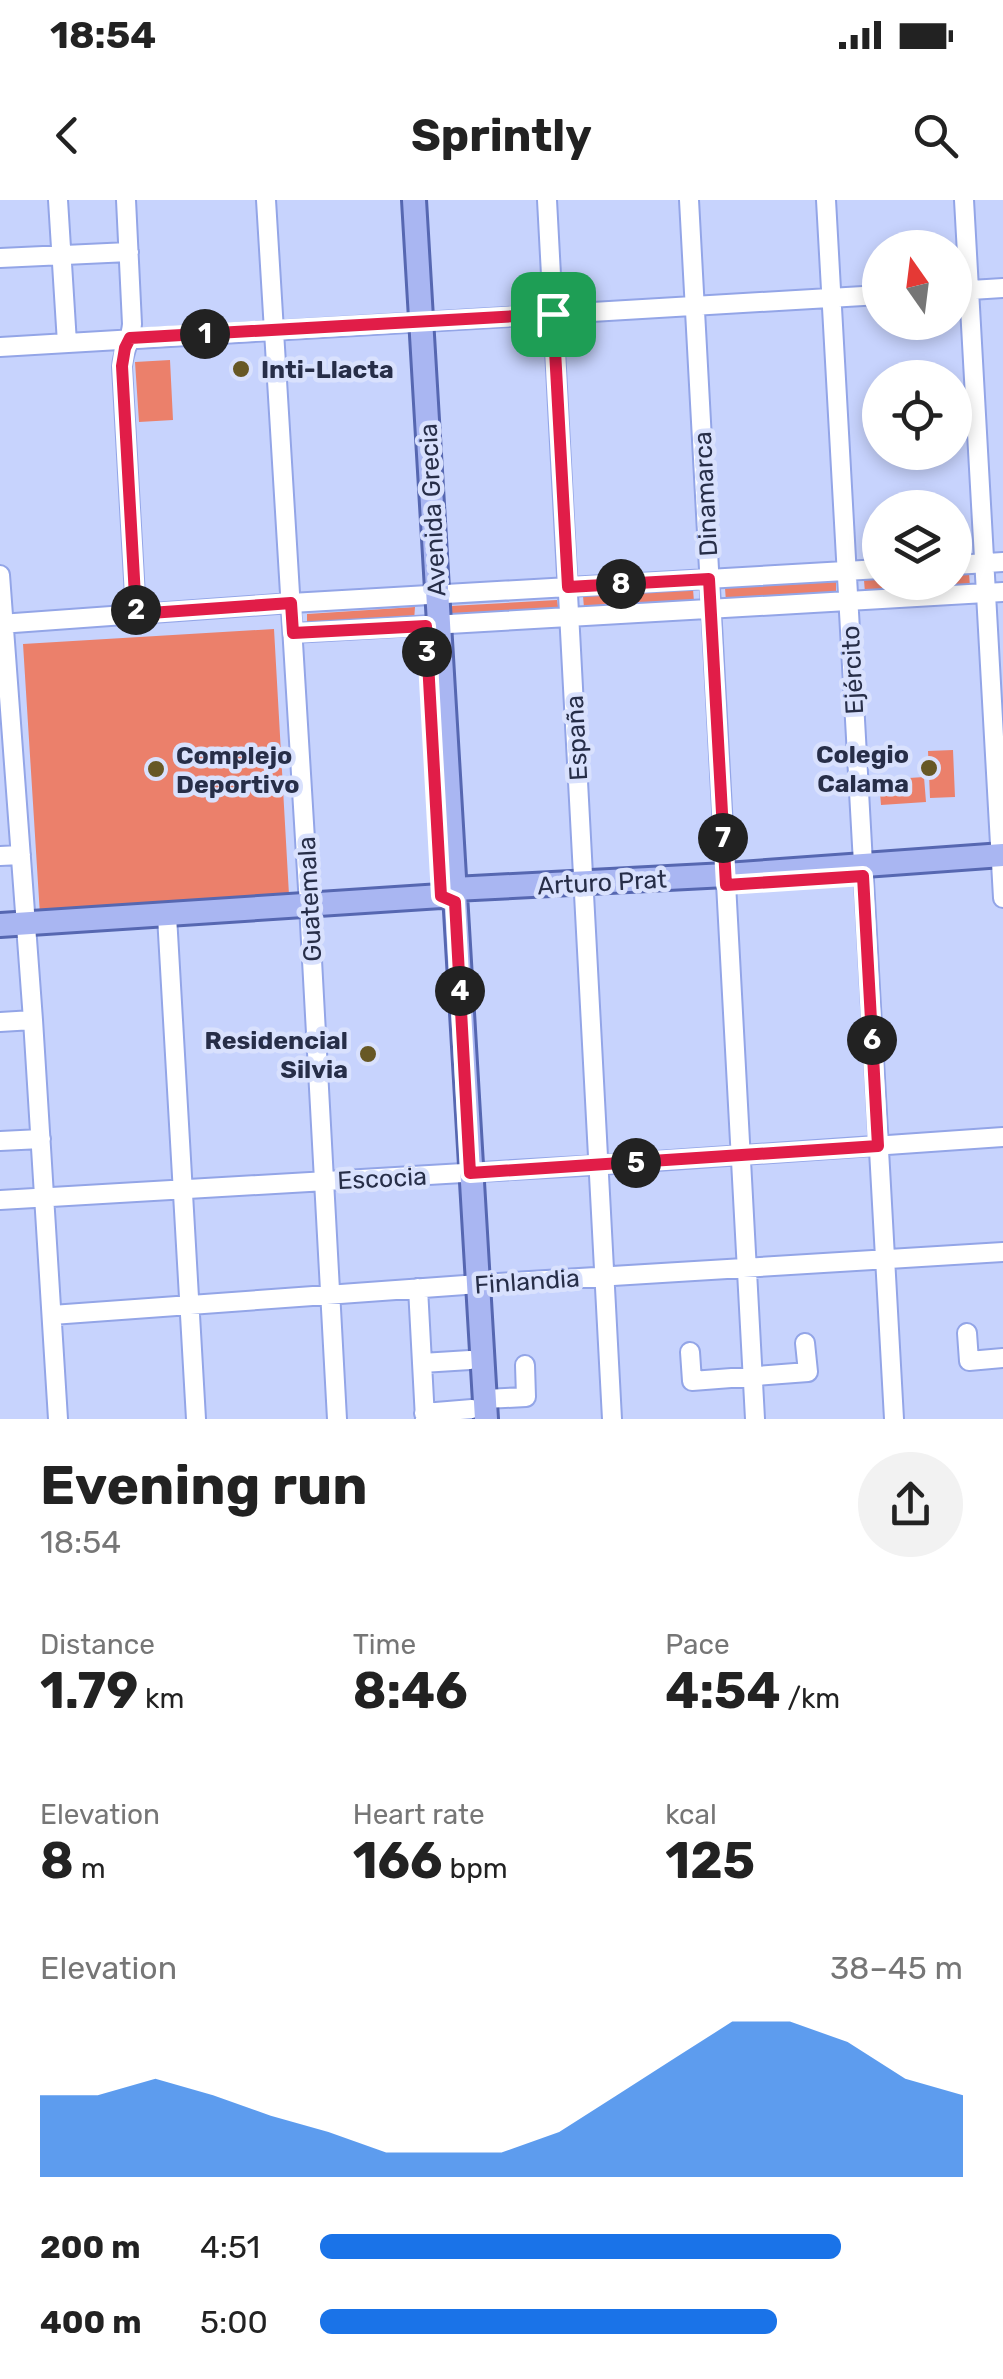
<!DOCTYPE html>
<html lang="en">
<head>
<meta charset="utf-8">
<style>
  body { margin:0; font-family:Rubik,sans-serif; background:#f2f2f2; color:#222; height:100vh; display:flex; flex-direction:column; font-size:38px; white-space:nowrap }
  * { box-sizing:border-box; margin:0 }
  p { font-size:32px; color:#767676 }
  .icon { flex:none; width:55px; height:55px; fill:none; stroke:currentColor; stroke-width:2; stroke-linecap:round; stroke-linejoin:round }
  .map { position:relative; height:1219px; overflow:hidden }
  .sheet { display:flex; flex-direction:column; background:#fff; flex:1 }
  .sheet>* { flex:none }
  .needle { width:65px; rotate:346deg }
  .tools { position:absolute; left:862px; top:30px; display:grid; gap:20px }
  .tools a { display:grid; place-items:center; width:110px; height:110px; border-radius:50%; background:#fff; box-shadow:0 5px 15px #0003; font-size:50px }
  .pin { position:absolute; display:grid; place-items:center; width:85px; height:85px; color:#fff; margin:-42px; border-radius:20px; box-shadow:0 5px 15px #0006 }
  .km { position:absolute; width:50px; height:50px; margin:-25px; border-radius:50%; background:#222; color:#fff; font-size:28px; line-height:50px; text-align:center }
  .round { display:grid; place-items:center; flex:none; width:105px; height:105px; border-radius:52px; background:#f2f2f2 }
  .head { display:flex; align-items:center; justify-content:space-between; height:170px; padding:0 40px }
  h1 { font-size:55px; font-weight:700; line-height:75px }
  .metrics { display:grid; grid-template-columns:repeat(3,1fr); gap:15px; height:170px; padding:10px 40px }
  .metrics div { display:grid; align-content:center }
  .metrics b { font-size:50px; font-weight:700 }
  .metrics small { font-size:28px; font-weight:400 }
  .metrics p { font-size:28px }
  .chart { height:280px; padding:20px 40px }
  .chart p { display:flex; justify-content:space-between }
  .chart svg { width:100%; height:180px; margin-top:10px; fill:#1a73e8; opacity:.7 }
  ul { padding:0 40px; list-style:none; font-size:32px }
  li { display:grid; grid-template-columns:160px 120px 1fr; align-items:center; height:75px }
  li i { height:25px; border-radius:12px; background:#1a73e8 }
  .status { display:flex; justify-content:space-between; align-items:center; height:70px; padding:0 50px; background:#fff; direction:ltr }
  .status svg { height:28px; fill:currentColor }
  header { display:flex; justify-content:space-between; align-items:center; height:130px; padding:0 40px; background:#fff; font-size:45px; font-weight:700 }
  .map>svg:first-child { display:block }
  .green { fill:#eb806b }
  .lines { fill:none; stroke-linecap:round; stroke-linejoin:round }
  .minor-casing { stroke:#93a5e7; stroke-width:22 }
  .major-casing { stroke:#5667b1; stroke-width:28 }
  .minor { stroke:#fff; stroke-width:18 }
  .major { stroke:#a9b6f2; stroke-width:22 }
  .route-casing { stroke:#fff; stroke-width:20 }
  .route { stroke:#e11d48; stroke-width:12 }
  .poi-dot { fill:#675825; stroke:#d9e1fd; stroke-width:4 }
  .labels { text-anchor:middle; stroke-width:9; stroke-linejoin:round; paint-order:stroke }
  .poi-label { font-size:25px; font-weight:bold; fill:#272e48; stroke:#d9e1fd; text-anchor:start }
  .street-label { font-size:25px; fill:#272e48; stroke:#d9e1fd }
</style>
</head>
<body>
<div class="status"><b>18:54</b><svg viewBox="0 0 49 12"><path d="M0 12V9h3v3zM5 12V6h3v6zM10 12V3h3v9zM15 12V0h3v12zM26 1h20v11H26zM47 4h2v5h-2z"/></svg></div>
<header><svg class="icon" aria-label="back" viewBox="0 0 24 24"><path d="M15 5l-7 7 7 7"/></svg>Sprintly<svg class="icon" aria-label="search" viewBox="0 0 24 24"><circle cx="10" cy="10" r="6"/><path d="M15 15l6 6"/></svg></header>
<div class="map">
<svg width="1003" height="1219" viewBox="0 0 1003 1219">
  <rect width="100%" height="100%" fill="#c7d3fd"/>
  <path class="green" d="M170,160L173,220L139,222L135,162Z
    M969,373L970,387L865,393L864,380L880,379V382H955V374Z
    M836,382V395L726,402L725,388Z
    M693,389L694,402L584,408L583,396Z
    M557,400L559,412L451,417L450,406Z
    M415,407L414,421L307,425V414Z
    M274,429L289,695L40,715L23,444Z
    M953,550L955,597L930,598L928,551Z
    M924,577L926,602L881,605L879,580Z"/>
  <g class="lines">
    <defs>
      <path id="minor" d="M58,0L67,143
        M126,0L132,124C131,139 123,151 122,167L136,414
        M266,0L309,705L337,1219
        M547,0L612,1219
        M689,0L755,1219
        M826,0L894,1219
        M964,0L1003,698
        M0,58L129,52
        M955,91L1003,88
        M0,147L880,95
        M955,365L1003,362
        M0,375L33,820L58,1219
        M0,424L291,403L880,369
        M293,433L1003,392
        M0,656L21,655
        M167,716L196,1219
        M0,822L33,820
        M0,941L41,939
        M0,1000L599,965L1003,937
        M418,1088L425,1219
        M52,1115L465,1085L1003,1052
        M967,1133L969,1161L1003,1158
        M690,1152L692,1181L808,1172L805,1143
        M422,1163L470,1160
        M485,1199L526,1197L525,1165
        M424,1213L472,1209"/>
      <path id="major" d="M414,0L486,1219
        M0,725L441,696L454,689L726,675L1003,655"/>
    </defs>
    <use href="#minor" class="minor-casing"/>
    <use href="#major" class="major-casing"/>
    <use href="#minor" class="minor"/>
    <use href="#major" class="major"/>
  </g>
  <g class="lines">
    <defs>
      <path id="route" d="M553,114L568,387L709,379L726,685L863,676L878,946L470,973L455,702L441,696L426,426L293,433L291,403L136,414L122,166L125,148L130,138Z"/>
    </defs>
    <use href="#route" class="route-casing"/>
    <use href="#route" class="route"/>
  </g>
  <g class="poi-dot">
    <circle cx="241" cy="169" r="10"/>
    <circle cx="929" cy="568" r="10"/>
    <circle cx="156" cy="569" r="10"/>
    <circle cx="368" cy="854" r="10"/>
  </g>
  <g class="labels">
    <g class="poi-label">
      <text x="261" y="178">Inti-Llacta</text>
      <text x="909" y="563" text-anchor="end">Colegio<tspan x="909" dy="29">Calama</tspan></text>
      <text x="176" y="564">Complejo<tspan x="176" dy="29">Deportivo</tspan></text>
      <text x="348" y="849" text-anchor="end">Residencial<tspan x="348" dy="29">Silvia</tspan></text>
    </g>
    <g class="street-label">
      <text transform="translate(705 294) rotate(-93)" y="9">Dinamarca</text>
      <text transform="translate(432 310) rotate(-93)" y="9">Avenida Grecia</text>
      <text transform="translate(852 470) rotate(-93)" y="9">Ejército</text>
      <text transform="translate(576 538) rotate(-93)" y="9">España</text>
      <text transform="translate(602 682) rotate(-3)" y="9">Arturo Prat</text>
      <text transform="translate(309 699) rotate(-93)" y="9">Guatemala</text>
      <text transform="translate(382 978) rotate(-3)" y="9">Escocia</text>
      <text transform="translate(527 1081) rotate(-4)" y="9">Finlandia</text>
    </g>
  </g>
</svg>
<div class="tools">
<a><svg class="needle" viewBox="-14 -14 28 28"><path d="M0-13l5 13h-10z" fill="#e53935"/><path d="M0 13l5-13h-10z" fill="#767676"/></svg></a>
<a><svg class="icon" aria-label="locate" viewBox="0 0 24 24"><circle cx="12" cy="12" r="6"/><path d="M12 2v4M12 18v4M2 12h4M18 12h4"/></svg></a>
<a><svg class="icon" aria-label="layers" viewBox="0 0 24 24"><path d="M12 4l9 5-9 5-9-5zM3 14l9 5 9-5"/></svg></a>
</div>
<div class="pin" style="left:553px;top:114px;background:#1e9e55"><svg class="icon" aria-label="arrive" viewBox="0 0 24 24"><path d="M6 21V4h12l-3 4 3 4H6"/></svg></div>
<b class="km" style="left:205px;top:134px">1</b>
<b class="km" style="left:136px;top:410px">2</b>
<b class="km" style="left:427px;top:452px">3</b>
<b class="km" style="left:460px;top:791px">4</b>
<b class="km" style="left:636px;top:963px">5</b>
<b class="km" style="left:872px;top:840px">6</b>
<b class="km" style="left:723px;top:638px">7</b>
<b class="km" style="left:621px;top:384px">8</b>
</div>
<section class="sheet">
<div class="head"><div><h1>Evening run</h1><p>18:54</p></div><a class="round"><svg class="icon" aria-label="share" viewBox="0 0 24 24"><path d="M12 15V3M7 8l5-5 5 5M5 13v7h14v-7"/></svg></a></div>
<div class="metrics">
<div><p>Distance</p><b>1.79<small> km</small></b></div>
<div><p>Time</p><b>8:46</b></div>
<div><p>Pace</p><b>4:54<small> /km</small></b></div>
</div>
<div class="metrics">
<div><p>Elevation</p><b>8<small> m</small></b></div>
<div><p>Heart rate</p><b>166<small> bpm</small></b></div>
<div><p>kcal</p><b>125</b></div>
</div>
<div class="chart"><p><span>Elevation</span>38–45 m</p>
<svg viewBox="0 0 160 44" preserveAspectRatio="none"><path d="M0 44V24L10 24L20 20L30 24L40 29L50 33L60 38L70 38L80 38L90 33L100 24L110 15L120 6L130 6L140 11L150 20L160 24V44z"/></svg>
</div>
<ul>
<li><b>200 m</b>4:51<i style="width:81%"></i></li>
<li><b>400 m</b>5:00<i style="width:71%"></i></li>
</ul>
</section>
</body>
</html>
